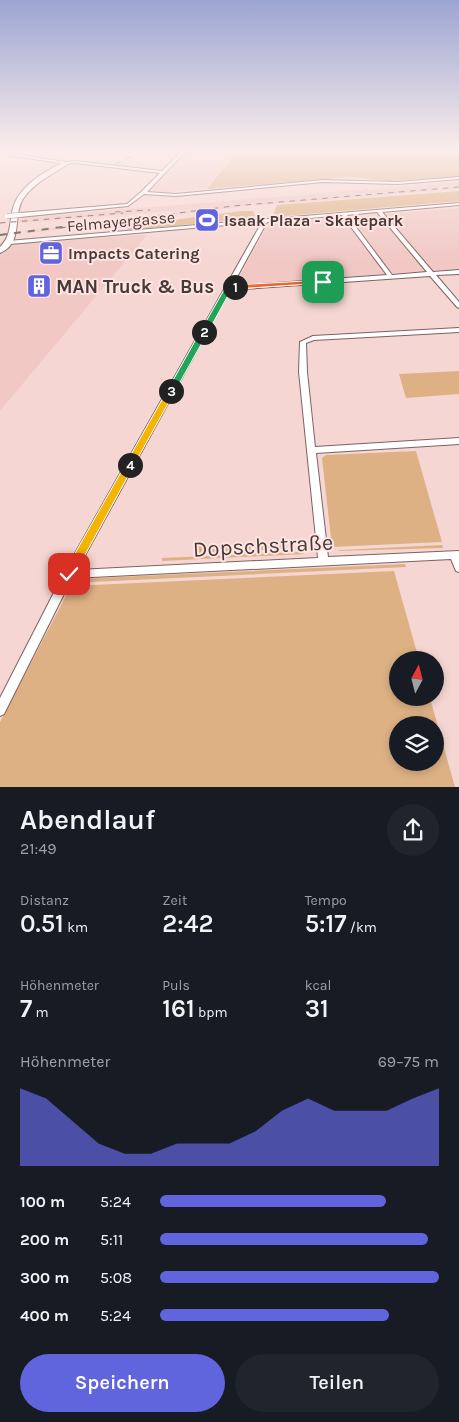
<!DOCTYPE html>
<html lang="de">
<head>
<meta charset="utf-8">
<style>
  body { margin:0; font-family:Karla,sans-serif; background:#20242c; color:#f1f3f6; height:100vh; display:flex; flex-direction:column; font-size:19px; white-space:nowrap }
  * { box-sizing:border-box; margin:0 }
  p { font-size:16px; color:#9ea1a6 }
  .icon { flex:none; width:28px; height:28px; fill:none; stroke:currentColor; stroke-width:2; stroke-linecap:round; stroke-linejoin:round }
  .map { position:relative; height:787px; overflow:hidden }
  .details { display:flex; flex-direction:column; background:#171b24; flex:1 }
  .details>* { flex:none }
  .needle { width:32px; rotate:7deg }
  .tools { position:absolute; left:389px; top:651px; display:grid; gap:10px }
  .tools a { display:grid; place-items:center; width:55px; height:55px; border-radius:50%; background:#171b24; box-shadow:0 2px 8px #0003; font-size:25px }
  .pin { position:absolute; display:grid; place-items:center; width:42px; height:42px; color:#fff; margin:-21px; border-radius:10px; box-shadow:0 2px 8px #0006 }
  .km { position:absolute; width:25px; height:25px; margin:-12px; border-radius:50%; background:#222; color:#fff; font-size:14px; line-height:25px; text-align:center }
  .round { display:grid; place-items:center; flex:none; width:52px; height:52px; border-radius:26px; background:#20242c }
  .head { display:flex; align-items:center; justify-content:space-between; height:85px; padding:0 20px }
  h1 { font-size:28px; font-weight:600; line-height:38px }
  .figures { display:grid; grid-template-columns:repeat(3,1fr); gap:8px; height:85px; padding:5px 20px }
  .figures div { display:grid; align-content:center }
  .figures b { font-size:25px; font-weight:600 }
  .figures small { font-size:14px; font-weight:400 }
  .figures p { font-size:14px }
  .chart { height:140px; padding:10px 20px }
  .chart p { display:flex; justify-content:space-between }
  .chart svg { width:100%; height:90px; margin-top:5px; fill:#6165dd; opacity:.7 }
  .primary-button { display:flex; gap:10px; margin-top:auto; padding:10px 20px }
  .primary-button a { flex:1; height:58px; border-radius:30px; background:#6165dd; color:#fff; font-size:20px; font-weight:600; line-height:58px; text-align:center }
  .primary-button a+a { background:#20242c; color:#f1f3f6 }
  ul { padding:0 20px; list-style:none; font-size:16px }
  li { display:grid; grid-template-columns:80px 60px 1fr; align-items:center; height:38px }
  li i { height:12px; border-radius:6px; background:#6165dd }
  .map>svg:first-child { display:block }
  .built { fill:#f1c8c4 }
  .green { fill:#ddb184; fill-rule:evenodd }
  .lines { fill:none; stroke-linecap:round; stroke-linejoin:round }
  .minor-casing { stroke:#7e625f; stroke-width:2 }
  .tertiary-casing { stroke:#7e625f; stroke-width:2 }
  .minor { fill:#fff; fill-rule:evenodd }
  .tertiary { fill:#fff; fill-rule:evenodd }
  .rail-far1 { stroke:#5f504e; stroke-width:1; stroke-dasharray:5.5 5.5; stroke-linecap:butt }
  .rail { stroke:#5f504e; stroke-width:2; stroke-dasharray:7 7; stroke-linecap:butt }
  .minor-bridge-casing { stroke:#7e625f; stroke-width:5.5; stroke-linecap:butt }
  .minor-bridge { stroke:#fff; stroke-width:4.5 }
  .split-1 { fill:#f0652b; stroke:#fff }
  .split-2 { fill:#22a559; stroke:#fff }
  .split-3 { fill:#22a559; stroke:#fff }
  .split-4 { fill:#f5b400; stroke:#fff }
  .split-5 { fill:#f5b400; stroke:#fff }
  .labels { text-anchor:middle; stroke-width:4; stroke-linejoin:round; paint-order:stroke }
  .far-poi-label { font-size:16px; font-weight:bold; fill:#463a38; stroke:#ffe4e2; text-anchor:start }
  .far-street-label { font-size:16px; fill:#463a38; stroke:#ffe4e2 }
  .poi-label { font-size:19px; font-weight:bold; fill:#463a38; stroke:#ffe4e2; text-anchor:start }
  .near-street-label { font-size:22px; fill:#463a38; stroke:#ffe4e2 }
</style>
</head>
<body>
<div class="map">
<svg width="459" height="787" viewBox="0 0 459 787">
  <rect width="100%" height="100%" fill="#f6d6d2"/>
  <path class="built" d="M138,150H180L167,162L159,161L160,159L158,157L132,154Z
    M190,150L204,151L236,150L230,157L233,158L206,188L164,192L152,190Z
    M456,182H459V189L247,206L30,233H26L25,231L208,208L20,223V219L32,217Z
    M459,208V269L250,283L237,281L267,226L270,224Z
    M147,235L0,411V243Z"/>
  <path class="green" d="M236,150H459V177L389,181L349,177L207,189L232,158L230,157Z
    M459,191V201L272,217L277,205Z
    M241,211H253L256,218L127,230L129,226Z
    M459,371V394L406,398L399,374Z
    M416,451L442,542L332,547L322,458L326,455Z
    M284,542V549L199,553L198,546Z
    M442,545L443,548L336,551L341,550Z
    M302,552L304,554L162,561V558Z
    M405,564L406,567L71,583L79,580L96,578Z
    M394,571L419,660H398V698H430L455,787H0V722L71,586ZM398,725H435V762H398Z"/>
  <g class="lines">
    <defs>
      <path id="minor" d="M183,150H187L147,192L176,194L323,180L398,182L459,177V179L398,184L323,182L176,196L144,194L128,206L20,217L17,215L20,213L127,204L141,192L160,173L75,163L66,164L8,155H7V153L66,162L75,161L162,171Z
        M459,203V205L382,212L433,272L459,270V274L436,275L459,302V308L457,307L430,276L230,290L77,570L318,558L299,372L300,342L313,336L459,328V332L314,340L306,343L307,372L315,447L459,438V444L316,453L328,557L459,551V572L456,571L451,559L72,578L4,714L0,716V698L65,571L262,222L10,244L8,243V241ZM377,212L427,272L392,275L347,215ZM342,215L387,275L232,286L267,222Z"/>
      <path id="tertiary" d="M64,162L69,163C54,174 34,182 23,199C12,216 24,243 0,253V247C12,235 9,223 13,208C19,186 45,171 64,162Z"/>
    </defs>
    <use href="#minor" class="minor-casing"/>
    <use href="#tertiary" class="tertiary-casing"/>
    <use href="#minor" class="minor"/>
    <use href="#tertiary" class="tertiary"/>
    <path class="rail-far1" d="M116,164L144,150
      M115,212L150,210
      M0,223L123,213
      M60,228L233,206L459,187"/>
    <path class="rail" d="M0,235L70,226"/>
    <defs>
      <path id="minor-bridge" d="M7,216L20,215"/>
    </defs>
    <use href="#minor-bridge" class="minor-bridge-casing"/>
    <use href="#minor-bridge" class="minor-bridge"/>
  </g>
  <linearGradient id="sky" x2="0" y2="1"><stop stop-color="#9ca5d3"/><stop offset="0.58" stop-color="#fbedeb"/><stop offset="1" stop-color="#fbedeb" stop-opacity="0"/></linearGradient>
  <rect width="459" height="260" fill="url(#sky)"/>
  <path class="split-1" d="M323,280L326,282L325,283L235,289L231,287L235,285Z"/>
  <path class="split-2" d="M235,285L238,287L231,290L208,332L201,334L200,332L225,288Z"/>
  <path class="split-3" d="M204,330L208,332L175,391L168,393L167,391L200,332Z"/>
  <path class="split-4" d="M171,388L175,391L134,465L130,469L126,468L125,465L167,391Z"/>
  <path class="split-5" d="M130,462L134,465L73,577H65L63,574L65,571L125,465Z"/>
  <defs>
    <symbol id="stadium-square" viewBox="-11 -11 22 22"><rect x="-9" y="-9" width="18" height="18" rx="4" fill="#6165dd" stroke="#ffe4e2"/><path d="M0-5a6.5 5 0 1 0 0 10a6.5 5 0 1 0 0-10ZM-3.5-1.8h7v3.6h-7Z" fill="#fff"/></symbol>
    <symbol id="office-square" viewBox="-11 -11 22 22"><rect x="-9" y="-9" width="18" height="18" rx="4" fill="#6165dd" stroke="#ffe4e2"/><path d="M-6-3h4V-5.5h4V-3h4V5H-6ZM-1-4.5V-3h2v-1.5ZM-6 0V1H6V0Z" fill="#fff"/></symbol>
    <symbol id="building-square" viewBox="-11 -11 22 22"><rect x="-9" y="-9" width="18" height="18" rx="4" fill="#6165dd" stroke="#ffe4e2"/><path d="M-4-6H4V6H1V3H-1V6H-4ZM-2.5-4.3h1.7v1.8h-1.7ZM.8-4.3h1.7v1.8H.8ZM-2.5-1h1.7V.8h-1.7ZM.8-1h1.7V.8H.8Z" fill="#fff"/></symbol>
  </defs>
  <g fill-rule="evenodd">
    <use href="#stadium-square" x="193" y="206" width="28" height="28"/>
    <use href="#office-square" x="37" y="239" width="28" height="28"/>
    <use href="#building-square" x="25" y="272" width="28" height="28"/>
  </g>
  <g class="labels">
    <g class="far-poi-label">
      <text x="224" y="226">Isaak Plaza - Skatepark</text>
      <text x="68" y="259">Impacts Catering</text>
    </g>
    <g class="far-street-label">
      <text transform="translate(121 221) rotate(-5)" y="6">Felmayergasse</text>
    </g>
    <g class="poi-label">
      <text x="56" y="293">MAN Truck &amp; Bus</text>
    </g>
    <g class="near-street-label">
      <text transform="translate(263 545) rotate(-3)" y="8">Dopschstraße</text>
    </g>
  </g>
</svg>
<div class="tools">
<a><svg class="needle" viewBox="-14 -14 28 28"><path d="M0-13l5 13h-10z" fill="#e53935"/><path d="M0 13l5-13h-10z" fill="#9ea1a6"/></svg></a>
<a><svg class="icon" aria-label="layers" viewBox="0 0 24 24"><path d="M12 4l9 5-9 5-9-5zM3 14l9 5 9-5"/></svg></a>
</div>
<div class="pin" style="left:323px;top:282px;background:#1e9e55"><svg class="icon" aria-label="arrive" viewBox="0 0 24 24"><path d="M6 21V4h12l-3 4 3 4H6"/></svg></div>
<div class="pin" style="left:69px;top:574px;background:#d93025"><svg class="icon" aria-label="check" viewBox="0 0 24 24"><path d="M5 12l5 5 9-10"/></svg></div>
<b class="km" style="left:235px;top:287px">1</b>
<b class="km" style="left:204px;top:332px">2</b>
<b class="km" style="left:171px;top:391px">3</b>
<b class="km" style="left:130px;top:465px">4</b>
</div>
<section class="details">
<div class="head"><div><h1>Abendlauf</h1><p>21:49</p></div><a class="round"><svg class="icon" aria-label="share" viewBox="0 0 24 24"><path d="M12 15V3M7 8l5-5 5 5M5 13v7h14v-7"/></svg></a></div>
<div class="figures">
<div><p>Distanz</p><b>0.51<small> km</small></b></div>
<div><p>Zeit</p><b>2:42</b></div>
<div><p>Tempo</p><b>5:17<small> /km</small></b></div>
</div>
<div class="figures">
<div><p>Höhenmeter</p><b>7<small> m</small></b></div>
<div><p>Puls</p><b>161<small> bpm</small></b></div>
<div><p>kcal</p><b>31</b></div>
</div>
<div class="chart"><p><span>Höhenmeter</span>69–75 m</p>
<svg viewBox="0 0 160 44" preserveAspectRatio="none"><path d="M0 44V6L10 11L20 22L30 33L40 38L50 38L60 33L70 33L80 33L90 27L100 17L110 11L120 17L130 17L140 17L150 11L160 6V44z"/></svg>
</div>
<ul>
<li><b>100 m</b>5:24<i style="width:81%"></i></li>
<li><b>200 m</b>5:11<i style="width:96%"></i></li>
<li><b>300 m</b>5:08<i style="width:100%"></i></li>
<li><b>400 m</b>5:24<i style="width:82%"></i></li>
</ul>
<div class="primary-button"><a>Speichern</a><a>Teilen</a></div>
</section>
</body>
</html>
